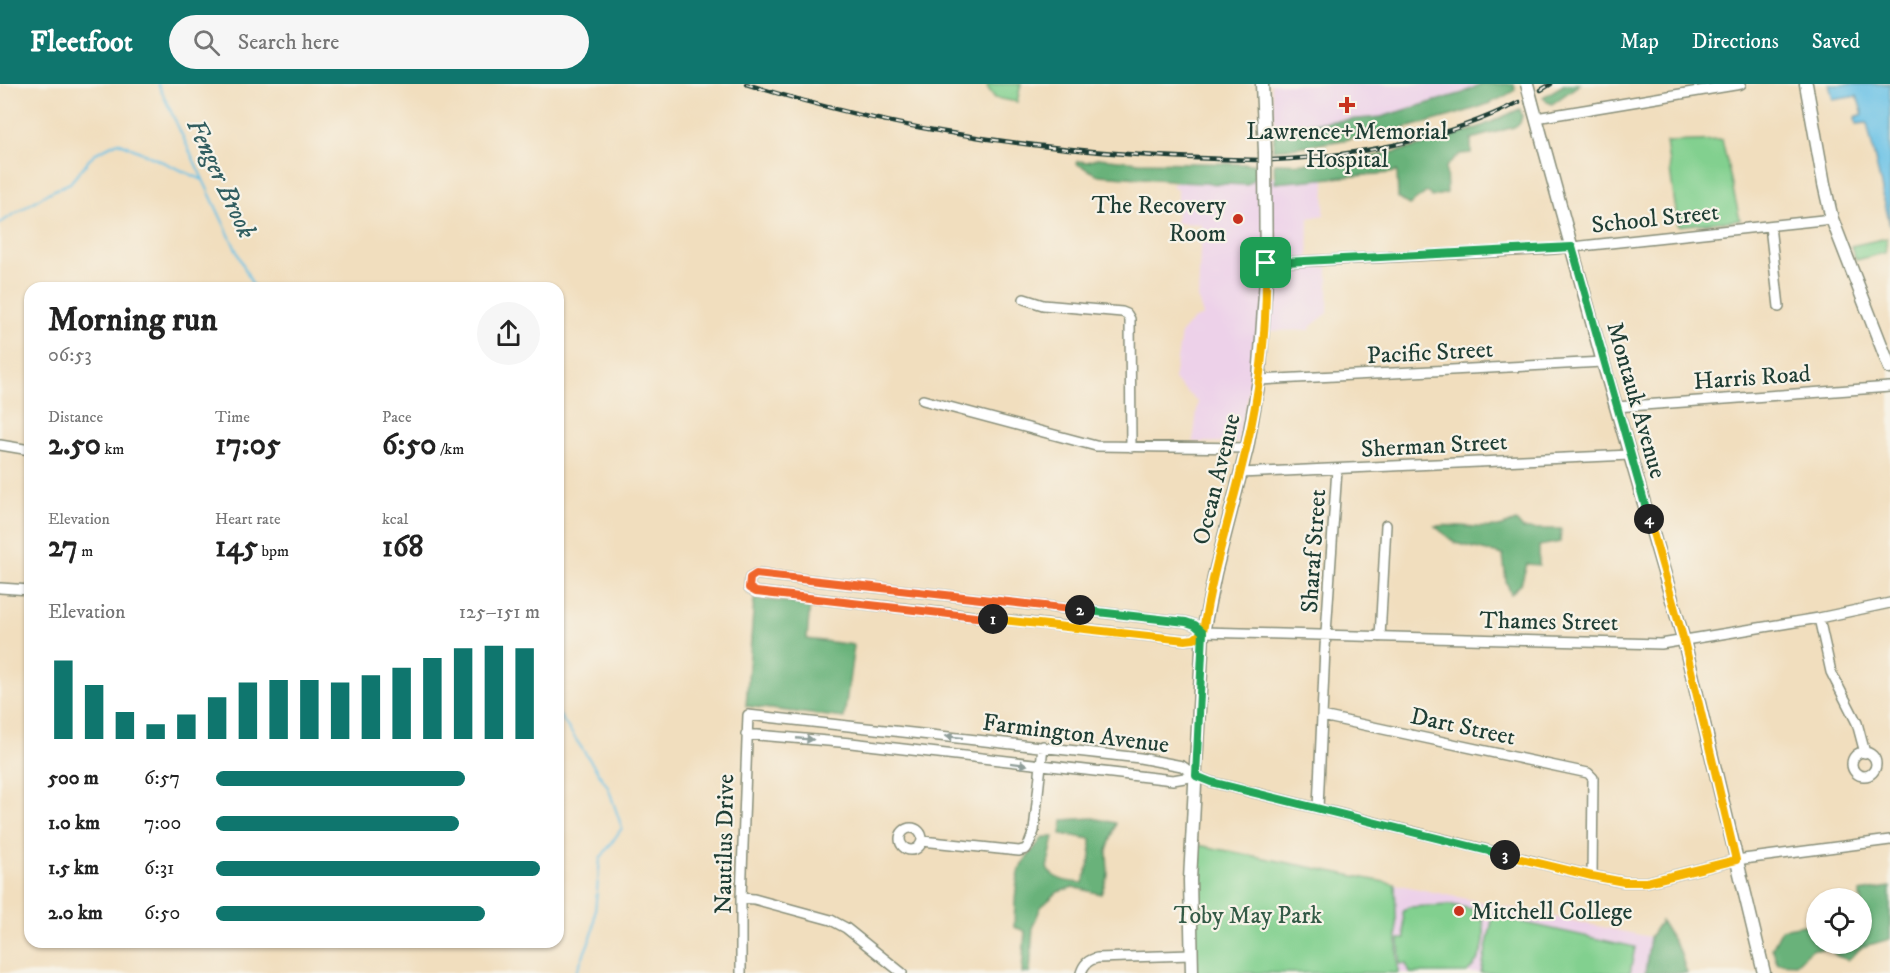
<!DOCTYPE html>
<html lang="en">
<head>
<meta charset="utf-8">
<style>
  body { margin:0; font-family:"IM FELL DW Pica",serif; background:#f6f6f6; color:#222; height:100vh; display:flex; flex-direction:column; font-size:22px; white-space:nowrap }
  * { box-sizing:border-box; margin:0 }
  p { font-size:20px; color:#767676 }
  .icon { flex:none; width:33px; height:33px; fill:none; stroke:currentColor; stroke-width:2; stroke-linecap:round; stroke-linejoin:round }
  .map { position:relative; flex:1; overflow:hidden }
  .side { position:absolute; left:24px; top:198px; width:540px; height:666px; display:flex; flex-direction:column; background:#fff; border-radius:18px; box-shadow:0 2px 4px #0004 }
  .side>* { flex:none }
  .controls { position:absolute; left:1806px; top:804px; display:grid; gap:12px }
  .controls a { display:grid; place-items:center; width:66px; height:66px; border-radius:50%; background:#fff; box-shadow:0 2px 4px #0004; font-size:30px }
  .pin { position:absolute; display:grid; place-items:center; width:51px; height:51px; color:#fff; margin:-26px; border-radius:12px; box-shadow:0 3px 9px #0006 }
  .km { position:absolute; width:30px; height:30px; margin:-15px; border-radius:50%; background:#222; color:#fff; font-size:16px; line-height:30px; text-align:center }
  .round { display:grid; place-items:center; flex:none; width:63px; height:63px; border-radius:32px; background:#f6f6f6 }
  .summary { display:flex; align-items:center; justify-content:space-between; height:102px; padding:0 24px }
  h1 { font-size:33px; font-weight:700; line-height:45px }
  .figures { display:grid; grid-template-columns:repeat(3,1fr); gap:9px; height:102px; padding:6px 24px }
  .figures div { display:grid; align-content:center }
  .figures b { font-size:30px; font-weight:700 }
  .figures small { font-size:16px; font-weight:400 }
  .figures p { font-size:16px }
  .chart { height:168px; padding:12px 24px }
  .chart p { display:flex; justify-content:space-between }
  .chart svg { width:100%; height:108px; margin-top:6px; stroke:#0f766e; stroke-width:6 }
  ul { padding:0 24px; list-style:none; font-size:20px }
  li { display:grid; grid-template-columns:96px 72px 1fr; align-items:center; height:45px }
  li i { height:15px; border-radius:8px; background:#0f766e }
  header { display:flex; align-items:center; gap:36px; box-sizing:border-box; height:84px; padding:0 30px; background:#0f766e; color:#fff }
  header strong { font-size:28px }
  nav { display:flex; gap:33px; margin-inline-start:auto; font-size:21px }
  .search { width:420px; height:54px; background:#f6f6f6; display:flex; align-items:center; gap:15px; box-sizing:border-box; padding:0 21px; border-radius:33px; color:#767676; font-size:22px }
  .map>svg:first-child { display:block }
  .built { fill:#edd1e9 }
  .green { fill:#82d08f; stroke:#508662; stroke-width:1.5 }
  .forest { fill:#69b27a; stroke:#447857; stroke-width:1.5 }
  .water { fill:#68c1e6; stroke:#447f8d; stroke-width:1.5 }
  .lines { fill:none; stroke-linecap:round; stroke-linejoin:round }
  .stream { stroke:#68c1e6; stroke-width:2 }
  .street-casing { stroke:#888e79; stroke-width:12 }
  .secondary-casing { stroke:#888e79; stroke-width:15 }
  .street { stroke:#fff; stroke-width:9 }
  .secondary { stroke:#fff; stroke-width:12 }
  .rail-casing { stroke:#1f3d34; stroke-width:4.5 }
  .rail { stroke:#f7f3e8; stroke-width:2; stroke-dasharray:7; stroke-linecap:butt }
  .secondary-bridge-casing { stroke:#888e79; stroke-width:15; stroke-linecap:butt }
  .secondary-bridge { stroke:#fff; stroke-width:12 }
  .oneway { fill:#8f9e9a }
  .split-1-casing { stroke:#fff; stroke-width:12 }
  .split-2-casing { stroke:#fff; stroke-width:12 }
  .split-3-casing { stroke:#fff; stroke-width:12 }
  .split-4-casing { stroke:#fff; stroke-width:12 }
  .split-5-casing { stroke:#fff; stroke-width:12 }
  .split-1 { stroke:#f5b400; stroke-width:8 }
  .split-2 { stroke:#f0652b; stroke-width:8 }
  .split-3 { stroke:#22a559; stroke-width:8 }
  .split-4 { stroke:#f5b400; stroke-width:8 }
  .split-5 { stroke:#22a559; stroke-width:8 }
  .poi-dot { fill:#c8321e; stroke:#f7f3e8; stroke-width:2 }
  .labels { text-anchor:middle; stroke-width:4.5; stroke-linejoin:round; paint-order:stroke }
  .poi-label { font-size:24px; fill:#1f3d34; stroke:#f7f3e8 }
  .street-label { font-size:24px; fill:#1f3d34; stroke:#f7f3e8 }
  .park-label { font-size:24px; fill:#335a46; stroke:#f7f3e8 }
  .water-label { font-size:26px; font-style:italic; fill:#315e60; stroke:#f7f3e8 }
</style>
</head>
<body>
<header>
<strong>Fleetfoot</strong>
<div class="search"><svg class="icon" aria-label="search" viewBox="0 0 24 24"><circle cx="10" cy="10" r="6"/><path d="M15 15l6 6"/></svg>Search here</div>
<nav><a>Map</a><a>Directions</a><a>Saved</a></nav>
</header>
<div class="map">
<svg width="1890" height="889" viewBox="0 0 1890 889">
  <rect width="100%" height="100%" fill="#f7f3e8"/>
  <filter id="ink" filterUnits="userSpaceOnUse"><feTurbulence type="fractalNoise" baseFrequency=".0167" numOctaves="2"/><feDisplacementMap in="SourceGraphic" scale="12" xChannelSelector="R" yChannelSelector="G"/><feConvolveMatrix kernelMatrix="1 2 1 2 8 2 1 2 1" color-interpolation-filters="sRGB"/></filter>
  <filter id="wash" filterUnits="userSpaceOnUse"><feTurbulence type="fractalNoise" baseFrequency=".008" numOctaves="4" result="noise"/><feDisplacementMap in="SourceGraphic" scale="24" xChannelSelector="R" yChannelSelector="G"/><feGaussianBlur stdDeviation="1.35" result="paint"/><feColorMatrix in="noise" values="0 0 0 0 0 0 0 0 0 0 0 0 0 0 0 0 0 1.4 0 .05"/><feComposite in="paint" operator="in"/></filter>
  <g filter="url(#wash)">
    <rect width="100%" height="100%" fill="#f1debe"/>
    <path class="built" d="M1271,0H1481L1461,10L1381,33L1275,42Z
      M1257,93H1274L1275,99L1325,95L1324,131L1309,134L1308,183H1328V229L1311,242L1310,246L1257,247L1247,317L1238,359L1193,358L1198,318L1174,296L1181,249L1193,236L1203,232L1198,215L1201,140L1176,139L1178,107L1172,101L1178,98L1247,101Z
      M1395,800L1650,853L1645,889H1398Z"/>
    <path class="green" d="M988,0H1021L1017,18L995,14L987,3Z
      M1722,56L1740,136L1678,142L1666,58Z
      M1887,154L1885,169L1856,176L1851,162Z
      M1193,760L1395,800L1398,889H1192Z
      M1452,821L1480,827C1488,850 1485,872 1467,889H1410L1406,880H1400L1399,855H1405L1403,828L1408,823Z
      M1493,832L1635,863L1630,889H1481Z"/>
    <path class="forest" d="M1481,0H1514L1515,6C1496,19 1474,25 1451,32C1393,49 1333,59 1273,66L1275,42L1381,33L1463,9Z
      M1565,0H1580L1552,20L1547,18L1543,13Z
      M1520,25L1522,32L1520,39L1514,43L1471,55V69L1460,70L1446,83L1447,109L1432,113L1427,108L1409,121L1398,114L1397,87L1390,89L1275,99L1274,79C1337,82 1400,70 1460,50C1481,44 1500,34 1520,25Z
      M1098,74L1139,78L1257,80V93L1247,101L1178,98L1168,96L1098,91L1077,80L1078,77L1088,78Z
      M1516,437L1523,445H1561L1560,458L1539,462V481L1527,480L1521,500L1511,510L1506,497L1503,471L1455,459L1435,442C1456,440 1477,445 1498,443C1504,442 1510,439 1516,437Z
      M754,515L810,520L807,555L854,561L844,634L746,622Z
      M1093,734L1116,739L1107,767L1108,791L1101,810L1073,803L1058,808L1041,823L1033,842L1030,889H1022L1025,847L1014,843C1015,827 1014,788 1025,776C1031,769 1037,761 1043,753H1054L1047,784C1054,797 1070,798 1083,799L1091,773V755L1061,750L1063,736Z
      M1890,803V855L1862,863L1848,876L1837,872L1829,865H1812L1796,880L1777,879L1772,864L1782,845L1816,839V860H1862V814H1860V808Z
      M1661,837L1680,868L1687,889H1645L1650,853Z"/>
    <path class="water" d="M1829,0H1890V142L1867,39L1856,40L1855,33L1863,30L1857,12L1833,16Z"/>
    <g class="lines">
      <path class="stream" d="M158,0L254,204
        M0,139L48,109L70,99L94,70L118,58L203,96
        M558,629L608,703L622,744L600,775L593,848L576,889"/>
    </g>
  </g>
  <g filter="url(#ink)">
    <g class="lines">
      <defs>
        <path id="street" d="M1536,34L1741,0
          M1770,142L1779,223
          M1266,179L1554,165L1832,135
          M1024,215L1043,221L1122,228L1127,230L1130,235L1131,363
          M1259,296L1603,278
          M923,316L1096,362L1247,364
          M1616,323L1890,303
          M0,361L30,366
          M1240,389L1630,371
          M0,504L30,506
          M1819,534L1831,588L1857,639L1865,669
          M1203,548L1195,541L1186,538L756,490L750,494L749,504L756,508L1185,556L1194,555L1203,548L1661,560L1819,534L1890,519
          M1380,553L1386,441
          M1322,632L1588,689L1593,694L1592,792
          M746,650L851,659L1173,696L1196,692
          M1852 680a12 12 0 1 1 24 0a12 12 0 1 1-24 0Z
          M1318,724L1325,564L1337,385
          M900 755a11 11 0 1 1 22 0a11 11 0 1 1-22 0Z
          M922,757L1019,767L1026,765L1029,760L1034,747L1043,662
          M741,814L754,815L831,836L846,844L902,889
          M741,889V814L748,631L1140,674L1182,682L1196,692L1211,698L1592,792L1624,798H1647L1736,776L1890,756
          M1081,889C1084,880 1088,876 1097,874L1191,871"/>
        <path id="secondary" d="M1262,0L1265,68
          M1806,0L1824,100L1832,135L1890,284
          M1532,19L1603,278L1684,557L1764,889
          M1192,889L1190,796L1203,548L1215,489L1247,364L1259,296L1266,195L1265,79"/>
      </defs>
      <use href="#street" class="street-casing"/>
      <use href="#secondary" class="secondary-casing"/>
      <use href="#street" class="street"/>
      <use href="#secondary" class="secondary"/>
      <defs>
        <path id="rail" d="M746,0C811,20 878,37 945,48C1048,66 1153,74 1258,76
          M1541,6L1551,0
          M1272,76C1358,72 1442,57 1519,18"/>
      </defs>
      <use href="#rail" class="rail-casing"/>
      <use href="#rail" class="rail"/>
      <defs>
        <path id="secondary-bridge" d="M1527,0L1532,19
          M1265,68V79"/>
      </defs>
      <use href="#secondary-bridge" class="secondary-bridge-casing"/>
      <use href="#secondary-bridge" class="secondary-bridge"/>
    </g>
    <defs><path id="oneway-solid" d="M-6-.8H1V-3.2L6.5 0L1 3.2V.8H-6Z" transform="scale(1.5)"/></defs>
    <g class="oneway">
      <use href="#oneway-solid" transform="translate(954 653) rotate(-174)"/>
      <use href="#oneway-solid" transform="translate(805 655) rotate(5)"/>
      <use href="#oneway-solid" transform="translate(1019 680) rotate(7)"/>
    </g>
  </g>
  <g class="lines" filter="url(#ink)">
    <defs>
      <path id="split-1" d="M993,535L1185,556L1194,555L1203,548C1212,485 1233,424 1247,361C1261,302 1267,240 1266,179"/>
      <path id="split-2" d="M993,535L756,508L749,504L750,494L756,490L1080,526"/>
      <path id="split-3" d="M1080,526L1186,538L1195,541L1203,548L1196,692L1211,698L1505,771"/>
      <path id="split-4" d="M1505,771L1592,792L1624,798H1647L1736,776L1684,557L1649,435"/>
      <path id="split-5" d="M1266,179L1572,163L1649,435"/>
    </defs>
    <use href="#split-1" class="split-1-casing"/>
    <use href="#split-2" class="split-2-casing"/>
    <use href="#split-3" class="split-3-casing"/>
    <use href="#split-4" class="split-4-casing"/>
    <use href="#split-5" class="split-5-casing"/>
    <use href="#split-1" class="split-1"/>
    <use href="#split-2" class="split-2"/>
    <use href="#split-3" class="split-3"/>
    <use href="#split-4" class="split-4"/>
    <use href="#split-5" class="split-5"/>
  </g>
  <g class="poi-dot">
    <path d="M1344 12h6v6h6v6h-6v6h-6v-6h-6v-6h6z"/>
    <circle cx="1238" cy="135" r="6"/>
    <circle cx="1459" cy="827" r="6"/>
  </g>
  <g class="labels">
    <g class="poi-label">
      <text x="1347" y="55">Lawrence+Memorial<tspan x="1347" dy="28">Hospital</tspan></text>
      <text x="1226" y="129" text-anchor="end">The Recovery<tspan x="1226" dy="28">Room</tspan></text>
      <text x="1471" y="835" text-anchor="start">Mitchell College</text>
    </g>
    <g class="street-label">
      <text transform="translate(1655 134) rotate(-6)" y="8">School Street</text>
      <text transform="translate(1430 268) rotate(-3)" y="8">Pacific Street</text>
      <text transform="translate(1752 293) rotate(-4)" y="8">Harris Road</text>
      <text transform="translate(1637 316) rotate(74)" y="8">Montauk Avenue</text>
      <text transform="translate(1434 361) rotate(-3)" y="8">Sherman Street</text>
      <text transform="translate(1216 395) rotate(-76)" y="8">Ocean Avenue</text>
      <text transform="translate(1313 467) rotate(-86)" y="8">Sharaf Street</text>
      <text transform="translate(1549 537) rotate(1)" y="8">Thames Street</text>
      <text transform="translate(1463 642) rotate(12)" y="8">Dart Street</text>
      <text transform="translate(1076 649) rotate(7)" y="8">Farmington Avenue</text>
      <text transform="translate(724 760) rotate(-89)" y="8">Nautilus Drive</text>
    </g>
    <g class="park-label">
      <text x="1248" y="839">Toby May Park</text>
    </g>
    <g class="water-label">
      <text transform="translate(222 94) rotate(65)" y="9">Fenger Brook</text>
    </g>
  </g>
</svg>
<div class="controls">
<a><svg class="icon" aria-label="locate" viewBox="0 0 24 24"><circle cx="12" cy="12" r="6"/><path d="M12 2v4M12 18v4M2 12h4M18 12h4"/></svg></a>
</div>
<div class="pin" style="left:1266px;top:179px;background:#1e9e55"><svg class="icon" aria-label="arrive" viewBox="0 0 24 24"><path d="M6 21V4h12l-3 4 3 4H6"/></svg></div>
<b class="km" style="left:993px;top:535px">1</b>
<b class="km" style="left:1080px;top:526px">2</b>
<b class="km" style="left:1505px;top:771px">3</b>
<b class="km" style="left:1649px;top:435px">4</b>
<section class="side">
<div class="summary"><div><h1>Morning run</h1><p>06:53</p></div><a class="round"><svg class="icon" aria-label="share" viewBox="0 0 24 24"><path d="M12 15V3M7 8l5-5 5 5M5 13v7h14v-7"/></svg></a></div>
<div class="figures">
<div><p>Distance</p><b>2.50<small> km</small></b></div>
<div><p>Time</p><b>17:05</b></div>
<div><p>Pace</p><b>6:50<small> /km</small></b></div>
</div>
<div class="figures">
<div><p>Elevation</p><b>27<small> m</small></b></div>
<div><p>Heart rate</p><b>145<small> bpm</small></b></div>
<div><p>kcal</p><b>168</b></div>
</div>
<div class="chart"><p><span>Elevation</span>125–151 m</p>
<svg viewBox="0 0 160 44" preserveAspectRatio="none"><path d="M5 44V12M15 44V22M25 44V33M35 44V38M45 44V34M55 44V27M65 44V21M75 44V20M85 44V20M95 44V21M105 44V18M115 44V15M125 44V11M135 44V7M145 44V6M155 44V7"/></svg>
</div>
<ul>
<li><b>500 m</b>6:57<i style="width:77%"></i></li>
<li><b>1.0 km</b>7:00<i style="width:75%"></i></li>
<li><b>1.5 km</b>6:31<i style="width:100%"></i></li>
<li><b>2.0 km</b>6:50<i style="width:83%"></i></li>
</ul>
</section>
</div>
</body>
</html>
